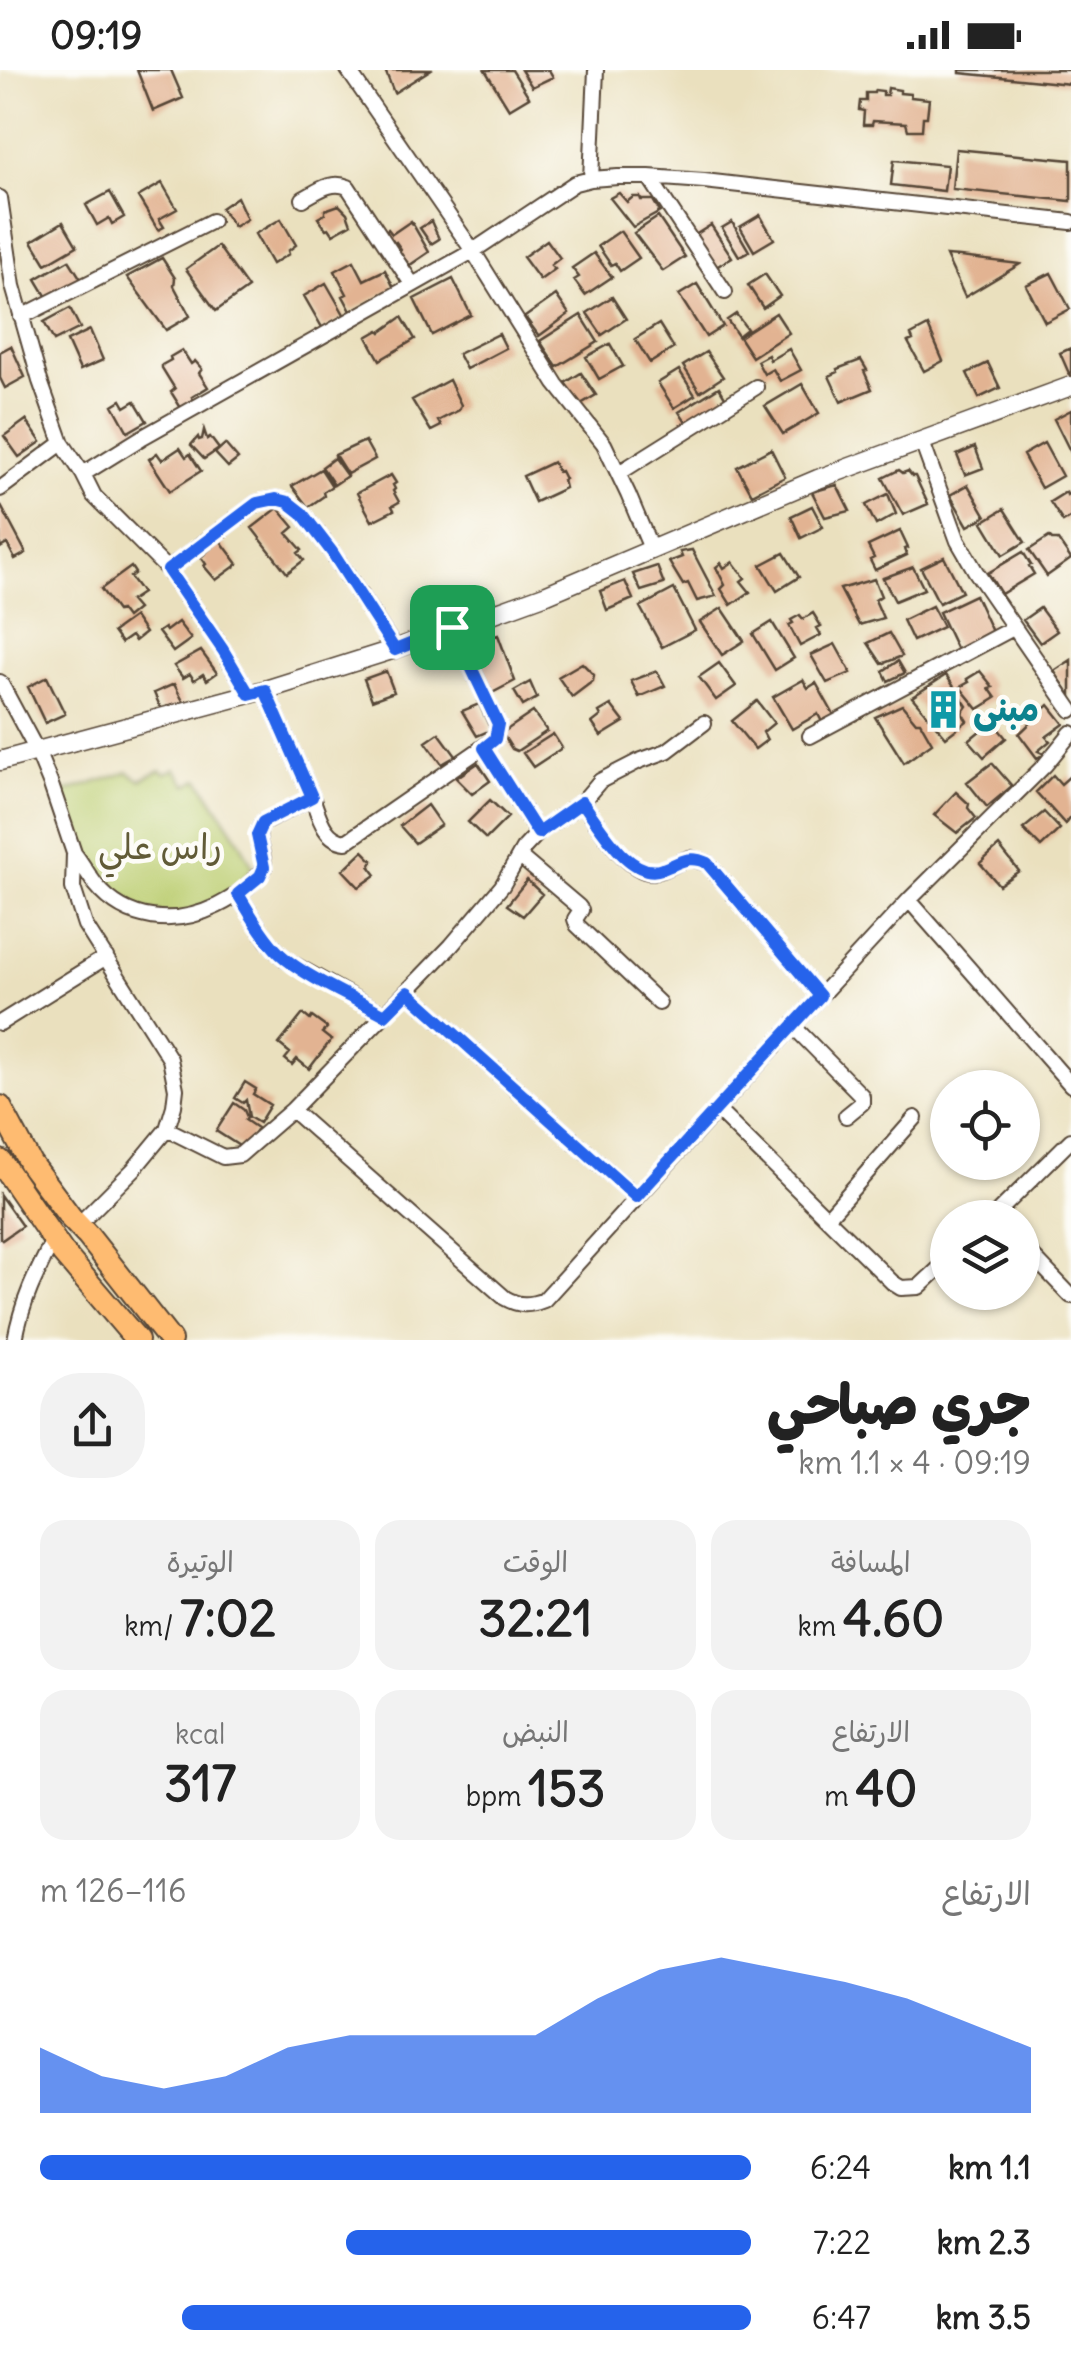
<!DOCTYPE html>
<html lang="ar">
<head>
<meta charset="utf-8">
<style>
  body { margin:0; font-family:Delius,"Playpen Sans Arabic",sans-serif; background:#f2f2f2; color:#222; direction:rtl; height:100vh; display:flex; flex-direction:column; font-size:38px; white-space:nowrap }
  * { box-sizing:border-box; margin:0 }
  p { font-size:32px; color:#767676 }
  .icon { flex:none; width:55px; height:55px; fill:none; stroke:currentColor; stroke-width:2; stroke-linecap:round; stroke-linejoin:round }
  .map { position:relative; height:1270px; overflow:hidden; direction:ltr }
  .side { display:flex; flex-direction:column; background:#fff; flex:1 }
  .side>* { flex:none }
  .tools { position:absolute; left:930px; top:1000px; display:grid; gap:20px }
  .tools a { display:grid; place-items:center; width:110px; height:110px; border-radius:50%; background:#fff; box-shadow:0 2px 8px #0004; font-size:50px }
  .pin { position:absolute; display:grid; place-items:center; width:85px; height:85px; color:#fff; margin:-42px; border-radius:20px; box-shadow:0 5px 15px #0006 }
  .round { display:grid; place-items:center; flex:none; width:105px; height:105px; border-radius:40px; background:#f2f2f2 }
  .overview { display:flex; align-items:center; justify-content:space-between; height:170px; padding:0 40px }
  h1 { font-size:55px; font-weight:800; line-height:75px }
  .figures { display:grid; grid-template-columns:repeat(3,1fr); gap:15px; height:170px; padding:10px 40px }
  .figures div { display:grid; align-content:center; border-radius:25px; background:#f2f2f2; text-align:center }
  .figures b { font-size:50px; font-weight:800 }
  .figures small { font-size:28px; font-weight:400 }
  .figures p { font-size:28px }
  .chart { height:280px; padding:20px 40px }
  .chart p { display:flex; justify-content:space-between }
  .chart svg { width:100%; height:180px; margin-top:10px; fill:#2563eb; opacity:.7 }
  ul { padding:0 40px; list-style:none; font-size:32px }
  li { display:grid; grid-template-columns:160px 120px 1fr; align-items:center; height:75px }
  li i { height:25px; border-radius:12px; background:#2563eb }
  .status { display:flex; justify-content:space-between; align-items:center; height:70px; padding:0 50px; background:#fff; direction:ltr }
  .status svg { height:28px; fill:currentColor }
  .map>svg:first-child { display:block }
  .green { fill:#bbcd70; stroke:#7b7c47; stroke-width:2.5 }
  .building { fill:#e2b392 }
  .lines { fill:none; stroke-linecap:round; stroke-linejoin:round }
  .minor-casing { stroke:#554536; stroke-width:18 }
  .tertiary-casing { stroke:#554536; stroke-width:21 }
  .primary-casing { stroke:#554536; stroke-width:26 }
  .minor { stroke:#fff; stroke-width:14 }
  .tertiary { stroke:#fff; stroke-width:18 }
  .primary { stroke:#febb71; stroke-width:22 }
  .route-casing { stroke:#fff; stroke-width:20 }
  .route { stroke:#2563eb; stroke-width:12 }
  .labels { text-anchor:middle; stroke-width:9; stroke-linejoin:round; paint-order:stroke }
  .culture-label { font-size:35px; font-weight:bold; fill:#0d838f; stroke:#fdfcf7; text-anchor:start }
  .park-label { font-size:35px; fill:#615b37; stroke:#fdfcf7 }
</style>
</head>
<body>
<div class="status"><b>09:19</b><svg viewBox="0 0 49 12"><path d="M0 12V9h3v3zM5 12V6h3v6zM10 12V3h3v9zM15 12V0h3v12zM26 1h20v11H26zM47 4h2v5h-2z"/></svg></div>
<div class="map">
<svg width="1071" height="1270" viewBox="0 0 1071 1270">
  <rect width="100%" height="100%" fill="#fdfcf7"/>
  <filter id="ink" filterUnits="userSpaceOnUse"><feTurbulence type="fractalNoise" baseFrequency=".01" numOctaves="2"/><feDisplacementMap in="SourceGraphic" scale="20" xChannelSelector="R" yChannelSelector="G"/><feConvolveMatrix kernelMatrix="1 2 1 2 8 2 1 2 1" color-interpolation-filters="sRGB"/></filter>
  <filter id="wash" filterUnits="userSpaceOnUse"><feTurbulence type="fractalNoise" baseFrequency=".0048" numOctaves="4" result="noise"/><feDisplacementMap in="SourceGraphic" scale="40" xChannelSelector="R" yChannelSelector="G"/><feGaussianBlur stdDeviation="2.25" result="paint"/><feColorMatrix in="noise" values="0 0 0 0 0 0 0 0 0 0 0 0 0 0 0 0 0 1.4 0 .05"/><feComposite in="paint" operator="in"/></filter>
  <g filter="url(#wash)">
    <rect width="100%" height="100%" fill="#eae0be"/>
    <path class="green" d="M175,699L187,715L199,709L240,772L253,797L246,806L231,820L213,834L178,847L123,836L82,792L58,724L128,702L140,710L161,700L165,704Z"/>
    <g id="blocks">
      <path class="building" d="M137,0H171L183,28L153,41Z
        M385,0H430L394,23Z
        M485,0H512L529,27L509,39Z
        M521,0H549L553,7L532,17Z
        M960,0H1071V14L960,3Z
        M888,18L900,20V23L910,24L911,27L929,29L927,47H923L922,60H908L906,53L873,51L872,55H863L864,41L859,40L860,31H866V23H874L875,20L883,21V25H887Z
        M956,79L1071,90V131L952,119Z
        M894,90L947,95L944,121L891,115Z
        M162,113L177,139L159,149L164,157L158,160L138,127Z
        M110,122L124,147L112,154L109,148L97,155L86,135Z
        M619,123L627,132L633,127H640L641,130H653L660,142L633,157L610,128Z
        M237,127L247,149L234,157L221,138Z
        M339,135L347,143L351,154L333,164L329,158L326,159L318,148L325,144V140Z
        M760,145L774,169L754,181L740,157Z
        M658,147L685,187L663,201L634,163Z
        M281,149L296,175L288,181L289,184L272,194L255,164Z
        M411,151L429,182L410,195L398,182L401,179L396,172L393,174L384,162L388,159L392,164Z
        M431,151L439,169L431,174L420,158Z
        M63,152L77,176L46,194L32,171Z
        M732,152L749,181L739,186L722,158Z
        M711,155L732,187L713,199L692,167Z
        M620,161L639,188L620,201L615,193L611,195L598,176Z
        M547,170L560,188L551,195L555,199L540,210L523,187Z
        M218,176L248,218L216,241L186,199Z
        M594,183L612,207L585,225L574,210L579,207L572,198Z
        M946,186L960,187L1020,194L965,227Z
        M162,188L175,208L174,216L190,246L166,260L127,207Z
        M69,190L81,209L48,229L36,209Z
        M354,191L364,210L385,200L394,218L351,241L343,226L347,224L335,201Z
        M1051,203L1070,239L1045,252L1026,215Z
        M765,204L780,226L763,238L748,215Z
        M453,209L471,245L432,265L414,229Z
        M326,213L345,246L323,259L304,226Z
        M697,214L723,256L706,267L679,225Z
        M556,225L569,244L539,266L525,247Z
        M612,227L626,249L602,265L587,243Z
        M70,238L80,258L54,271L44,252Z
        M776,243L789,263L752,287L739,267Z
        M736,244L747,259L738,266L727,250Z
        M581,245L598,272L557,297L540,271Z
        M402,247L415,269L380,290L367,267L379,260L381,262Z
        M659,254L674,278L650,293L635,269Z
        M928,256L943,291L924,301L908,272L913,270L911,265Z
        M90,260L103,290L80,300L67,271Z
        M499,264L506,278L466,299L458,284Z
        M610,274L623,296L599,309L586,287Z
        M11,276L25,307L5,318L0,308V282Z
        M1071,278V308L1060,283Z
        M789,279L801,300L780,311L773,299L764,304L757,291L768,285L770,290Z
        M182,280L191,294L195,291L202,299L199,303L208,317L192,327L194,330L181,338L171,322L175,319L162,298V295L171,290L170,287Z
        M706,282L723,307L700,322L683,296Z
        M861,290L867,300L864,301L872,319L841,332L829,306L838,302L837,299Z
        M988,293L1000,318L979,328L967,303Z
        M679,300L695,325L674,338L658,313Z
        M581,303L596,325L579,335L565,313Z
        M449,310L461,335L459,340L438,351L441,356L431,361L412,330Z
        M802,314L819,343L783,364L765,336Z
        M719,317L728,332L689,357L679,342Z
        M121,330L125,337L135,331L147,351L128,362L113,335Z
        M1071,340V383L1054,349Z
        M26,350L41,372L19,387L4,366Z
        M204,360L207,369L210,367L219,379L204,389L191,375L198,367L199,370L202,369Z
        M365,371L375,389L347,404L335,385Z
        M1044,373L1062,406L1041,418L1023,385Z
        M225,374L238,389L228,397L215,383Z
        M975,377L983,398L965,405L957,385Z
        M180,378L186,387L190,384L201,401L170,421L149,389L157,383L162,390Z
        M771,379L785,407L752,424L737,397Z
        M334,388L347,406L334,415L322,397Z
        M553,392L558,402L561,401L565,409L563,410L565,418L535,432L523,406Z
        M321,399L332,416L323,422L324,426L308,437L292,416Z
        M899,400L903,403L908,401L912,406H915L928,434L903,445L883,408Z
        M391,405L396,413L393,415L395,419L393,421L399,432L392,436L394,440L372,451L357,423Z
        M837,415L850,441L825,447L812,422Z
        M968,415L986,446L968,456L950,425Z
        M1066,422L1067,425L1071,423V447L1063,452L1050,432Z
        M888,424L896,444L876,455L866,435Z
        M0,434L26,483L15,489L7,474L0,478Z
        M812,436L823,457L801,468L791,446Z
        M278,438L294,457L287,463L302,480L298,483L304,490L287,503L252,458Z
        M1004,439L1025,472L1003,485L983,452Z
        M900,461L908,478L905,479L907,485L875,500L870,490L874,488L868,476Z
        M1049,467L1052,470H1058L1071,489L1047,506L1029,480Z
        M220,470L238,494L216,510L204,496L206,494L201,487Z
        M692,480L716,526L697,531L688,513L683,515L669,492L682,487L680,482Z
        M1023,482L1031,495L1029,496L1034,504L1001,524L988,503Z
        M784,483L799,507L777,521L761,495Z
        M944,487L962,522L939,533L921,498Z
        M733,492L745,508L741,511L750,522L731,535L721,519L725,515L716,497L721,493L724,498Z
        M657,496L664,514L641,521L633,504Z
        M131,497L135,503L130,507L142,523L130,531L137,539L126,548L120,540L117,541L101,519Z
        M913,497L924,519L895,531L883,508Z
        M874,509L881,526L875,530L883,548L859,555L840,519Z
        M625,511L633,529L607,540L600,521Z
        M674,519L695,560L662,577L640,537Z
        M975,525L993,564L957,580L939,542Z
        M932,536L943,557L913,571L903,550Z
        M722,538L744,571L722,585L700,552Z
        M1040,538L1057,561L1040,573L1023,550Z
        M813,543L821,556L817,558L821,565L800,576L789,555L793,553L791,550L800,545L803,549Z
        M134,547L145,563L135,571L131,566L121,573L113,562Z
        M178,552L191,569L173,582L158,562L164,558L166,561Z
        M772,552L794,588L775,600L753,564Z
        M889,563L902,586L882,594L868,573Z
        M498,565L515,611L492,623L469,573Z
        M835,574L851,603L827,613L811,585Z
        M201,581L217,603L207,610L203,604L194,610L190,604L183,608L174,596Z
        M1071,590V626L1054,601Z
        M898,591L905,603L888,611L883,601Z
        M582,593L594,605L593,611L572,627L558,607Z
        M719,593L736,616L716,630L699,607Z
        M386,601L394,622L372,630L364,609Z
        M657,601L665,616L639,627L631,611Z
        M980,601L993,617L989,618L996,628L978,639L960,617L969,612L967,609Z
        M946,605L967,636L962,643L967,651L946,667L912,627Z
        M47,607L65,644L45,653L28,617Z
        M803,610L808,618L816,613L834,645L822,652L818,644L792,659L773,627Z
        M530,612L537,628L523,636L514,621Z
        M174,614L184,633L163,643L154,623Z
        M757,631L774,653L763,662L767,670L755,679L732,651Z
        M479,634L491,660L477,666L462,641Z
        M611,635L624,652L601,666L592,653L601,646L599,642Z
        M902,635L916,652H920L932,673L904,693L875,647Z
        M1049,635L1064,654L1046,667L1050,671L1038,681L1044,684L1037,688L1019,664Z
        M533,642L547,661L517,681L512,679L502,663Z
        M992,651L1006,668L984,687L969,670Z
        M439,663L456,686L442,694L426,672Z
        M553,664L562,678L533,697L523,683Z
        M478,693L490,711L472,724L456,708Z
        M992,693L1012,716L987,737L967,712Z
        M1053,705L1061,714L1071,705V746L1065,754L1036,722Z
        M956,722L969,734L968,738L976,748L957,763L934,745Z
        M490,730L508,747L486,769L468,752Z
        M427,735L441,755L415,773L400,756Z
        M1044,742L1060,759L1041,777L1023,759Z
        M999,776L1019,801L999,815L980,793Z
        M363,781L373,791L370,797L376,805L359,817L343,800Z
        M527,810L542,824L523,846L507,835Z
        M303,944L310,950L312,947L327,958L322,963L331,970L309,999L297,989L292,995L285,989L290,983L279,974Z
        M245,1012L256,1019L253,1024L270,1035L259,1053L249,1047L246,1030L243,1033L235,1028Z
        M234,1033L244,1040L247,1047L245,1050L257,1058L244,1079L216,1061Z
        M0,1125L22,1156L2,1170L0,1168Z"/>
    </g>
  </g>
  <g filter="url(#ink)">
    <use href="#blocks" fill-opacity="0" stroke="#554536" stroke-width="2.5"/>
    <g class="lines">
      <defs>
        <path id="minor" d="M348,0L473,181L556,314L604,374L628,424L652,481
          M649,107L725,222
          M591,109L596,0
          M0,128L13,216L40,311L62,373L83,404L94,426L168,500L223,580L249,624
          M303,129C318,121 331,110 348,117L412,214
          M21,247L212,151
          M922,372L958,471L976,502L1071,640
          M619,403L756,317
          M83,404L141,368L473,181L575,113L591,109L618,107H649L704,111L1071,152
          M0,419L62,373
          M168,500L257,433L276,429L288,432L302,443L332,482L395,579
          M0,612L37,681L51,715L74,783L73,818L85,855L170,989L176,1019L174,1036L167,1059
          M810,666L1013,558
          M484,678L538,763
          M312,727C319,746 324,770 346,772L495,669L498,654L452,557
          M582,732L600,711L639,691L667,681L704,653
          M74,783C82,793 88,805 96,815C127,853 176,856 217,836C235,827 255,815 264,797C264,780 252,767 263,753L312,727L265,620
          M519,786L578,836L581,840L575,849L577,855L659,933
          M238,824L267,870L286,890L385,945
          M909,830L1071,1015
          M408,922L636,1127
          M0,953L106,887
          M793,956L862,1026V1033L846,1046
          M292,1040L505,1228C519,1236 529,1236 544,1230L820,926L909,830L1045,695L1071,663
          M717,1040L893,1213L901,1218L919,1217L948,1190
          M827,1148L915,1048
          M992,1148L1071,1070
          M78,1155L134,1099L167,1059L223,1087L240,1085L248,1078L292,1040L451,876L502,816L523,779L538,763L582,732C596,751 627,804 653,802C666,801 678,791 690,788L707,793L820,926
          M1022,1175L1071,1226
          M15,1270C22,1231 36,1204 54,1169"/>
        <path id="tertiary" d="M0,691L265,620L395,579L547,524L818,409L1071,316"/>
        <path id="primary" d="M0,1037L30,1093L71,1148L88,1166L170,1270
          M0,1091L63,1183L137,1270"/>
      </defs>
      <use href="#minor" class="minor-casing"/>
      <use href="#tertiary" class="tertiary-casing"/>
      <use href="#primary" class="primary-casing"/>
      <use href="#minor" class="minor"/>
      <use href="#tertiary" class="tertiary"/>
      <use href="#primary" class="primary"/>
    </g>
  </g>
  <g class="lines" filter="url(#ink)">
    <defs>
      <path id="route" d="M276,429L288,432L302,443L332,482L395,580L452,557L498,654L495,669L484,678L538,763L582,732C599,754 630,811 662,799C680,793 688,784 707,793L820,926L636,1127L408,922L385,945C356,929 303,906 280,884C263,867 251,845 238,824L260,806L264,797L257,765L263,752L312,727L265,620L249,624L223,580L168,500L257,433Z"/>
    </defs>
    <use href="#route" class="route-casing"/>
    <use href="#route" class="route"/>
  </g>
  <defs>
    <symbol id="building-bare" viewBox="-9 -9 18 18"><path d="M-4-6H4V6H1V3H-1V6H-4ZM-2.5-4.3h1.7v1.8h-1.7ZM.8-4.3h1.7v1.8H.8ZM-2.5-1h1.7V.8h-1.7ZM.8-1h1.7V.8H.8Z" fill="#0f9aa8" stroke="#fdfcf7" stroke-width="2.5" paint-order="stroke"/></symbol>
  </defs>
  <g fill-rule="evenodd">
    <use href="#building-bare" x="916" y="612" width="55" height="55"/>
  </g>
  <g class="labels">
    <g class="culture-label">
      <text x="973" y="651">مبنى</text>
    </g>
    <g class="park-label">
      <text x="160" y="789">راس علي</text>
    </g>
  </g>
</svg>
<div class="tools">
<a><svg class="icon" aria-label="locate" viewBox="0 0 24 24"><circle cx="12" cy="12" r="6"/><path d="M12 2v4M12 18v4M2 12h4M18 12h4"/></svg></a>
<a><svg class="icon" aria-label="layers" viewBox="0 0 24 24"><path d="M12 4l9 5-9 5-9-5zM3 14l9 5 9-5"/></svg></a>
</div>
<div class="pin" style="left:452px;top:557px;background:#1e9e55"><svg class="icon" aria-label="arrive" viewBox="0 0 24 24"><path d="M6 21V4h12l-3 4 3 4H6"/></svg></div>
</div>
<section class="side">
<div class="overview"><div><h1>جري صباحي</h1><p>09:19 · 4 × 1.1 km</p></div><a class="round"><svg class="icon" aria-label="share" viewBox="0 0 24 24"><path d="M12 15V3M7 8l5-5 5 5M5 13v7h14v-7"/></svg></a></div>
<div class="figures">
<div><p>المسافة</p><b>4.60<small> km</small></b></div>
<div><p>الوقت</p><b>32:21</b></div>
<div><p>الوتيرة</p><b>7:02<small> /km</small></b></div>
</div>
<div class="figures">
<div><p>الارتفاع</p><b>40<small> m</small></b></div>
<div><p>النبض</p><b>153<small> bpm</small></b></div>
<div><p>kcal</p><b>317</b></div>
</div>
<div class="chart"><p><span>الارتفاع</span>116–126 m</p>
<svg viewBox="0 0 160 44" preserveAspectRatio="none"><path d="M0 44V28L10 35L20 38L30 35L40 28L50 25L60 25L70 25L80 25L90 16L100 9L110 6L120 9L130 12L140 16L150 22L160 28V44z"/></svg>
</div>
<ul>
<li><b>1.1 km</b>6:24<i style="width:100%"></i></li>
<li><b>2.3 km</b>7:22<i style="width:57%"></i></li>
<li><b>3.5 km</b>6:47<i style="width:80%"></i></li>
</ul>
</section>
</body>
</html>
